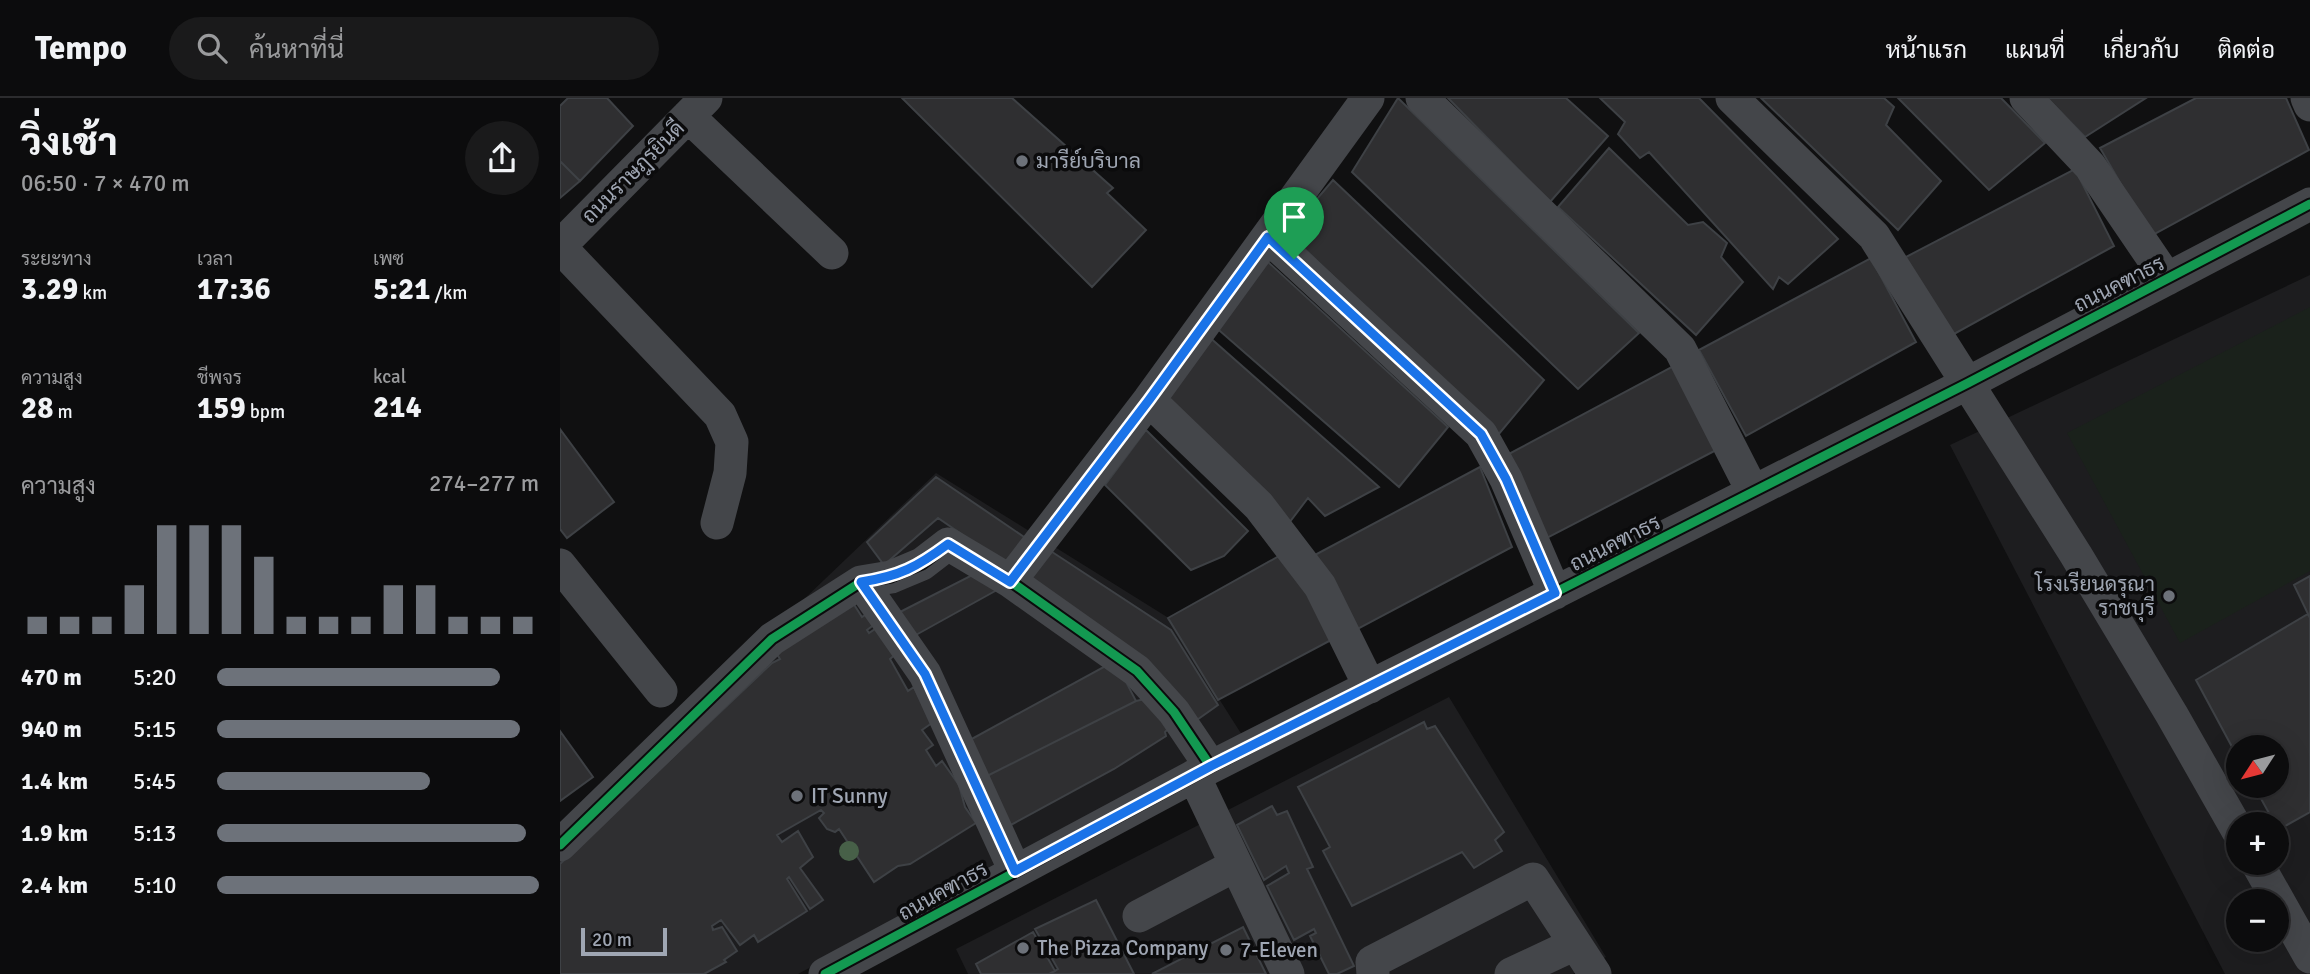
<!DOCTYPE html>
<html lang="th">
<head>
<meta charset="utf-8">
<style>
  body { margin:0; font-family:Signika,Sarabun,sans-serif; background:#1a1a1b; color:#f1f3f6; height:100vh; display:flex; flex-direction:column; font-size:26px; white-space:nowrap }
  * { box-sizing:border-box; margin:0 }
  p { font-size:23px; color:#9a9b9d }
  .icon { flex:none; width:38px; height:38px; fill:none; stroke:currentColor; stroke-width:2; stroke-linecap:round; stroke-linejoin:round }
  .map { position:relative; flex:1; overflow:hidden }
  .panel { display:flex; flex-direction:column; background:#0c0c0d; width:560px }
  .panel>* { flex:none }
  .needle { width:46px; rotate:234deg }
  .controls { position:absolute; left:1666px; top:637px; display:grid; gap:14px }
  .controls a { display:grid; place-items:center; width:63px; height:63px; border-radius:50%; background:#0c0c0d; box-shadow:0 7px 28px #0002,0 0 0 2px #2c2c2e; font-size:35px }
  .scale { position:absolute; left:21px; bottom:18px; width:86px; box-sizing:border-box; padding-left:7px; border:4px solid #9fa6b3; border-top:0; font-size:19px; line-height:24px; white-space:nowrap; color:#9fa6b3; -webkit-text-stroke:5px #0b0b0c; paint-order:stroke }
  .pin { position:absolute; display:grid; place-items:center; width:60px; height:60px; color:#fff; margin:-72px -30px; border-radius:50% 50% 50% 0; rotate:-45deg; box-shadow:0 0 7px #0007 }
  .pin .icon { rotate:45deg }
  .round { display:grid; place-items:center; flex:none; width:74px; height:74px; border-radius:37px; background:#1a1a1b }
  .summary { display:flex; align-items:center; justify-content:space-between; height:119px; padding:0 21px }
  h1 { font-size:38px; font-weight:800; line-height:52px }
  .figures { display:grid; grid-template-columns:repeat(3,1fr); gap:10px; height:119px; padding:7px 21px }
  .figures div { display:grid; align-content:center }
  .figures b { font-size:30px; font-weight:800 }
  .figures small { font-size:19px; font-weight:400 }
  .figures p { font-size:19px }
  .chart { height:196px; padding:14px 21px }
  .chart p { display:flex; justify-content:space-between }
  .chart svg { width:100%; height:126px; margin-top:7px; stroke:#6d727a; stroke-width:6 }
  ul { padding:0 21px; list-style:none; font-size:23px }
  li { display:grid; grid-template-columns:112px 84px 1fr; align-items:center; height:52px }
  li i { height:18px; border-radius:9px; background:#6d727a }
  header { display:flex; align-items:center; gap:42px; box-sizing:border-box; height:98px; padding:0 35px; background:#0c0c0d; border-bottom:2px solid #2c2c2e }
  header strong { font-size:33px }
  nav { display:flex; gap:38px; margin-inline-start:auto; font-size:24px }
  .search { width:490px; height:63px; background:#1a1a1b; display:flex; align-items:center; gap:18px; box-sizing:border-box; padding:0 24px; border-radius:38px; color:#9a9b9d; font-size:26px }
  main { display:flex; flex:1; min-height:0 }
  .map>svg:first-child { display:block }
  .built { fill:#1d1d1f; fill-rule:evenodd }
  .green { fill:#1a211b }
  .building { fill:#2f2f31; stroke:#3e4145; stroke-width:2 }
  .lines { fill:none; stroke-linecap:round; stroke-linejoin:round }
  .minor { stroke:#44464a; stroke-width:33 }
  .cycleway-casing { stroke:#0b0b0c; stroke-width:13 }
  .cycleway { stroke:#139951; stroke-width:9 }
  .tree { fill:#476048 }
  .route-casing { stroke:#fff; stroke-width:14 }
  .route { stroke:#1a73e8; stroke-width:9 }
  .poi-dot { fill:#6d727a; stroke:#0b0b0c; stroke-width:2.5 }
  .labels { text-anchor:middle; stroke-width:7; stroke-linejoin:round; paint-order:stroke }
  .poi-label { font-size:21px; fill:#9fa6b3; stroke:#0b0b0c; text-anchor:start }
  .street-label { font-size:21px; fill:#9fa6b3; stroke:#0b0b0c }
</style>
</head>
<body>
<header>
<strong>Tempo</strong>
<div class="search"><svg class="icon" aria-label="search" viewBox="0 0 24 24"><circle cx="10" cy="10" r="6"/><path d="M15 15l6 6"/></svg>ค้นหาที่นี่</div>
<nav><a>หน้าแรก</a><a>แผนที่</a><a>เกี่ยวกับ</a><a>ติดต่อ</a></nav>
</header>
<main>
<section class="panel">
<div class="summary"><div><h1>วิ่งเช้า</h1><p>06:50 · 7 × 470 m</p></div><a class="round"><svg class="icon" aria-label="share" viewBox="0 0 24 24"><path d="M12 15V3M7 8l5-5 5 5M5 13v7h14v-7"/></svg></a></div>
<div class="figures">
<div><p>ระยะทาง</p><b>3.29<small> km</small></b></div>
<div><p>เวลา</p><b>17:36</b></div>
<div><p>เพซ</p><b>5:21<small> /km</small></b></div>
</div>
<div class="figures">
<div><p>ความสูง</p><b>28<small> m</small></b></div>
<div><p>ชีพจร</p><b>159<small> bpm</small></b></div>
<div><p>kcal</p><b>214</b></div>
</div>
<div class="chart"><p><span>ความสูง</span>274–277 m</p>
<svg viewBox="0 0 160 44" preserveAspectRatio="none"><path d="M5 44V38M15 44V38M25 44V38M35 44V27M45 44V6M55 44V6M65 44V6M75 44V17M85 44V38M95 44V38M105 44V38M115 44V27M125 44V27M135 44V38M145 44V38M155 44V38"/></svg>
</div>
<ul>
<li><b>470 m</b>5:20<i style="width:88%"></i></li>
<li><b>940 m</b>5:15<i style="width:94%"></i></li>
<li><b>1.4 km</b>5:45<i style="width:66%"></i></li>
<li><b>1.9 km</b>5:13<i style="width:96%"></i></li>
<li><b>2.4 km</b>5:10<i style="width:100%"></i></li>
</ul>
</section>
<div class="map">
<svg width="1750" height="876" viewBox="0 0 1750 876">
  <rect width="100%" height="100%" fill="#101011"/>
  <path class="built" d="M1750,177V876H1665L1390,347ZM1678,649H1717V688H1678ZM1678,726H1717V765H1678ZM1678,803H1717V842H1678Z
    M376,375L607,519L682,637L238,876H0V734Z
    M889,599L1046,859L1013,876H408L396,851Z"/>
  <path class="green" d="M1750,209V473L1620,545L1507,335Z"/>
  <path class="building" d="M8,0H47L73,28L20,83L0,63V8Z
    M342,0H452L553,90L547,95L586,132L532,189Z
    M838,0L1079,235L1018,291L792,74Z
    M888,0H1006L1048,38L990,104Z
    M1040,0H1139L1278,141L1228,186L1219,179L1213,191L1089,54L1080,60L1058,36L1065,24Z
    M1201,0H1324L1334,9L1326,27L1381,83L1338,132Z
    M1338,0H1441L1485,45L1429,92Z
    M1487,0H1586L1525,39Z
    M1636,0H1726L1749,52L1591,138L1540,50Z
    M1049,50L1128,127L1143,124L1167,145L1161,159L1183,184L1136,237L998,109Z
    M0,63L20,83L0,100Z
    M1515,71L1554,148L1383,242L1344,160Z
    M773,82L984,282L938,337L728,135Z
    M1311,160L1356,244L1186,338L1139,252Z
    M707,163L888,329L839,389L653,227Z
    M647,237L819,389L765,418L748,400L729,425L603,299Z
    M1121,264L1164,348L985,441L945,358Z
    M0,331L54,404L7,440L0,431Z
    M586,332L688,433L664,458L631,472L545,387Z
    M920,369L952,449L792,534L753,458Z
    M376,379L467,441L448,468L378,420L324,467L307,444Z
    M483,448L611,532L658,607L634,624L462,483Z
    M728,453L773,541L658,602L608,520Z
    M424,471L437,492L354,538L340,514Z
    M1750,478V520L1734,487Z
    M293,505L302,519L311,513L319,523L307,532L309,535L318,529L336,556L330,561L348,593L354,589L372,625L362,632L373,647L366,652L376,668L382,663L399,687L405,709L416,725L350,766L338,768L314,784L279,731L275,734L267,731L259,720L264,715L261,712L217,737L222,744L238,733L253,759L240,770L263,802L250,811L229,779L227,781L247,813L198,844L194,837L180,847L161,822L152,828L153,832L162,829L177,853L164,862L166,864L144,876H0V766L212,565L220,561L213,550Z
    M1748,516L1750,520V714L1718,732L1717,726H1715L1694,688H1717V649H1678V660L1636,582Z
    M551,565L563,578L576,603L425,679L408,643Z
    M589,600L613,626L605,634L606,638L554,671L447,729L425,679L576,603Z
    M864,624L867,631L875,628L944,734L935,742L942,753L914,770L902,754L792,808L763,753L770,749L738,689Z
    M0,633L33,679L0,703Z
    M712,708L717,717L727,713L753,769L747,771L794,868L777,876H769L750,838L756,835L754,831L734,842L707,788L729,775L726,768L704,782L677,727Z
    M536,802L574,876H489L498,871L475,831Z
    M683,829L706,876H592Z
    M473,834L495,873L489,876H421L416,866Z"/>
  <g class="lines">
    <path class="minor" d="M862,0L1120,251L1193,394
      M1172,0L1314,138L1516,457L1612,617L1678,733
      M1466,0L1530,68L1607,181
      M1747,0L1750,7
      M128,18L272,155
      M708,139L921,336L946,381L995,495
      M0,148L146,0
      M0,149L160,317L172,344L170,375L157,425
      M589,302L699,408L760,488L810,589
      M0,467L101,593
      M450,483L589,302L808,0
      M301,484L365,576L455,773
      M634,678L728,876
      M0,747L212,541L301,484L331,479L362,466L388,446L450,483L577,573L614,614L651,669
      M1697,765L1750,859
      M579,818L676,767
      M265,876L651,669L1408,285L1750,106
      M813,876L812,864L973,781L1035,876
      M951,876L1015,846"/>
    <defs>
      <path id="cycleway" d="M0,747L212,541L301,484L331,479L362,466L388,446L450,483L577,573L614,614L651,669
        M265,876L651,669L1408,285L1750,106"/>
    </defs>
    <use href="#cycleway" class="cycleway-casing"/>
    <use href="#cycleway" class="cycleway"/>
  </g>
  <circle class="tree" cx="289" cy="753" r="10"/>
  <g class="lines">
    <defs>
      <path id="route" d="M708,139L921,336L946,381L995,495L651,668L455,773L365,576L301,484C340,478 357,469 388,446L450,484L589,302Z"/>
    </defs>
    <use href="#route" class="route-casing"/>
    <use href="#route" class="route"/>
  </g>
  <g class="poi-dot">
    <circle cx="462" cy="63" r="7"/>
    <circle cx="1609" cy="498" r="7"/>
    <circle cx="237" cy="698" r="7"/>
    <circle cx="463" cy="850" r="7"/>
    <circle cx="666" cy="852" r="7"/>
  </g>
  <g class="labels">
    <g class="poi-label">
      <text x="476" y="70">มารีย์บริบาล</text>
      <text x="1595" y="493" text-anchor="end">โรงเรียนดรุณา<tspan x="1595" dy="24">ราชบุรี</tspan></text>
      <text x="251" y="705">IT Sunny</text>
      <text x="477" y="857">The Pizza Company</text>
      <text x="680" y="859">7-Eleven</text>
    </g>
    <g class="street-label">
      <text transform="translate(73 74) rotate(-45)" y="7">ถนนราษฎรยินดี</text>
      <text transform="translate(1559 186) rotate(-27)" y="7">ถนนคฑาธร</text>
      <text transform="translate(1055 445) rotate(-27)" y="7">ถนนคฑาธร</text>
      <text transform="translate(383 793) rotate(-29)" y="7">ถนนคฑาธร</text>
    </g>
  </g>
</svg>
<div class="controls">
<a><svg class="needle" viewBox="-14 -14 28 28"><path d="M0-13l5 13h-10z" fill="#e53935"/><path d="M0 13l5-13h-10z" fill="#9a9b9d"/></svg></a>
<a>+</a>
<a>−</a>
</div>
<div class="scale">20 m</div>
<div class="pin" style="left:734px;top:161px;background:#1e9e55"><svg class="icon" aria-label="arrive" viewBox="0 0 24 24"><path d="M6 21V4h12l-3 4 3 4H6"/></svg></div>
</div>
</main>
</body>
</html>
